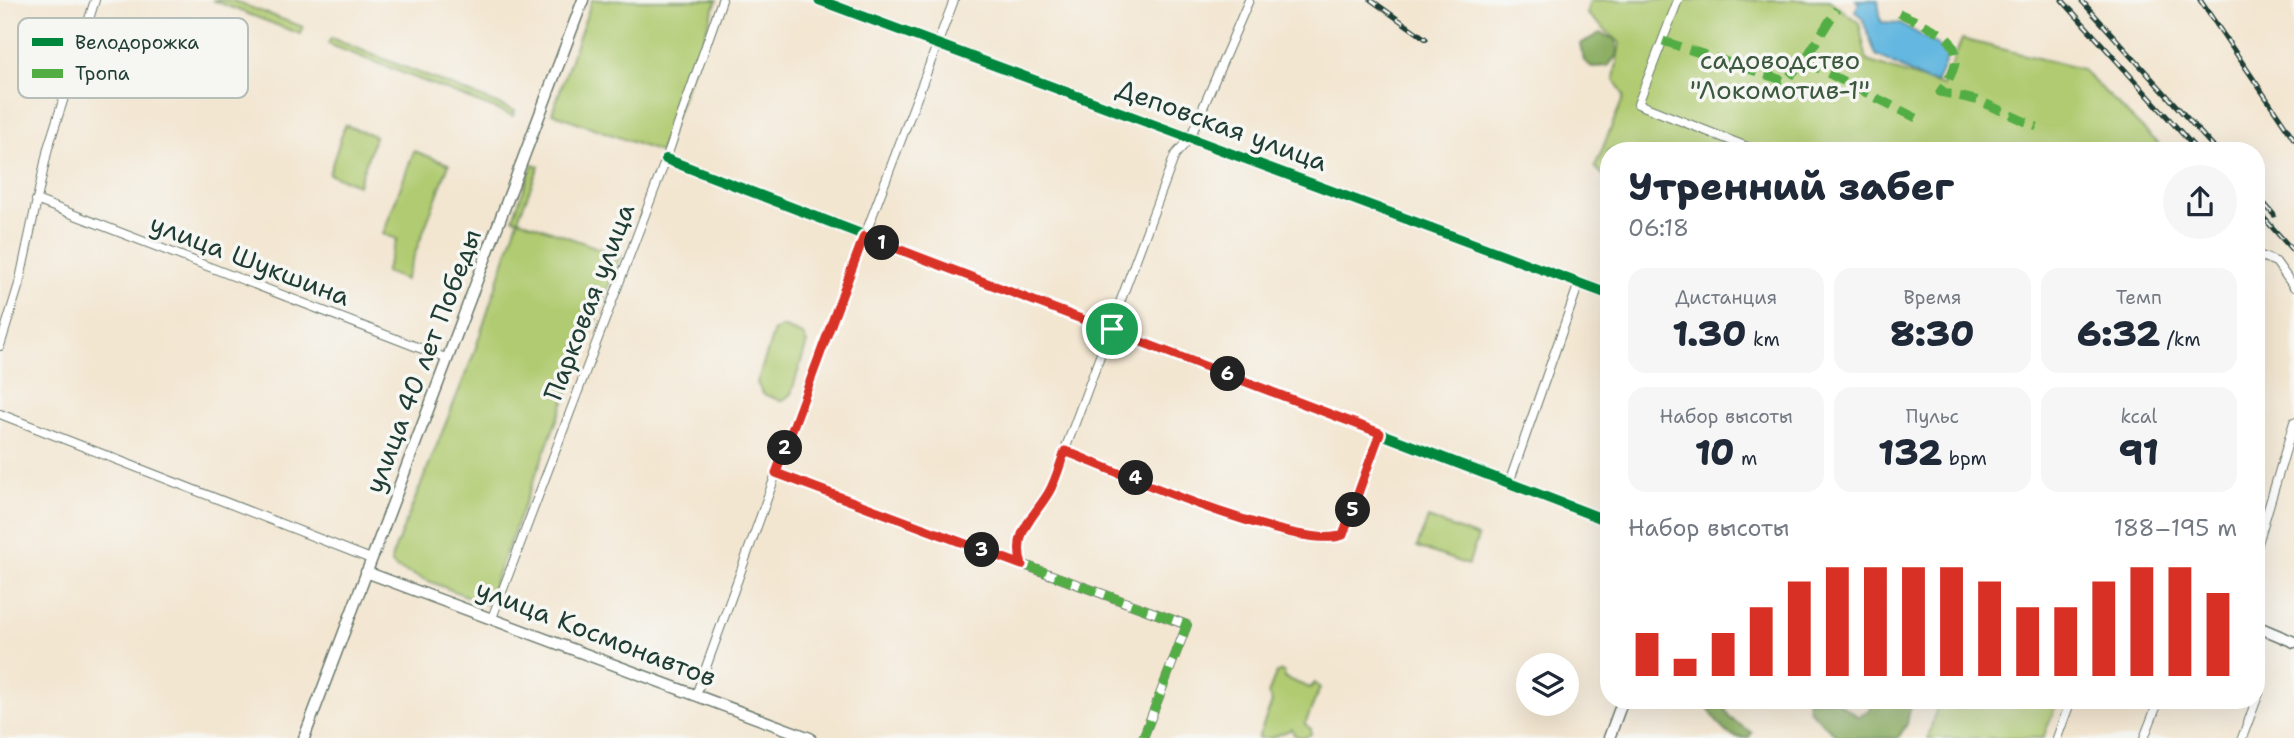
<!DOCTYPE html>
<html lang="ru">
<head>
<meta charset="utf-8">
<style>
  body { margin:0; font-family:"Shantell Sans",sans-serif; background:#f6f6f7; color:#1f2937; height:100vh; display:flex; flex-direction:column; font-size:26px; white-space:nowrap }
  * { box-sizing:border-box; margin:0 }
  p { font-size:23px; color:#747a83 }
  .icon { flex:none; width:38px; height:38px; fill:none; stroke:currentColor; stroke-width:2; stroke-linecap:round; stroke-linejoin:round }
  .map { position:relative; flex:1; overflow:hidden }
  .sheet { position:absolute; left:1600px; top:142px; width:665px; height:567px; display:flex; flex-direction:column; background:#fff; border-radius:28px; box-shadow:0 7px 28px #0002 }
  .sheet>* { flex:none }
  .controls { position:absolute; left:1516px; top:653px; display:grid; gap:14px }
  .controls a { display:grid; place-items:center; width:63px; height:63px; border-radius:50%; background:#fff; box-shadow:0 7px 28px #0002; font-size:35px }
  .pin { position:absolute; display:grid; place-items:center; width:60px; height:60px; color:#fff; margin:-30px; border:4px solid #fff; border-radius:50%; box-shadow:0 2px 7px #0007 }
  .km { position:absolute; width:35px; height:35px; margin:-18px; border-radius:50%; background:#222; color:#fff; font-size:19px; line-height:35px; text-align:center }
  .round { display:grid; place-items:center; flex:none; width:74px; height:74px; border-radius:37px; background:#f6f6f7 }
  .head { display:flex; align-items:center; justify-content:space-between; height:119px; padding:0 28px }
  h1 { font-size:38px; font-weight:800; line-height:52px }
  .stats { display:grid; grid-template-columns:repeat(3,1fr); gap:10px; height:119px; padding:7px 28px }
  .stats div { display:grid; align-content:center; border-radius:18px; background:#f6f6f7; text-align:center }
  .stats b { font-size:35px; font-weight:800 }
  .stats small { font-size:19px; font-weight:400 }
  .stats p { font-size:19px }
  .chart { height:196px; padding:14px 28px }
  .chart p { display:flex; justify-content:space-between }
  .chart svg { width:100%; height:126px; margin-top:7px; stroke:#d93025; stroke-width:6 }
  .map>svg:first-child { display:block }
  .green { fill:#b0cb71; stroke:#688452; stroke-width:2 }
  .forest { fill:#8caf63; stroke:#56764c; stroke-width:2 }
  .water { fill:#64b7e0; stroke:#427a8a; stroke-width:2 }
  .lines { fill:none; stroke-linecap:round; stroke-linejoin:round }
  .street-casing { stroke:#69786b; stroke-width:10 }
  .secondary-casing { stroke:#69786b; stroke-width:13 }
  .street { stroke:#fff; stroke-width:8 }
  .secondary { stroke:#fff; stroke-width:10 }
  .rail-casing { stroke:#1f3d34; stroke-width:5 }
  .rail { stroke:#f6f6f2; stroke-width:2.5; stroke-dasharray:8; stroke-linecap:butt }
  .quiet { stroke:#52ad45; stroke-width:9; stroke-dasharray:18 9; stroke-linecap:butt }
  .cycleway-casing { stroke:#f6f6f2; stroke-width:15 }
  .cycleway { stroke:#00873e; stroke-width:10 }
  .route-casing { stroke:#fff; stroke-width:14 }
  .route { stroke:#d93025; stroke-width:9 }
  .labels { text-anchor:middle; stroke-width:7; stroke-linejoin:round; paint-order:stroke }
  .park-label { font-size:26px; fill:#3c5940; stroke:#f6f6f2 }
  .street-label { font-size:26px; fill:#1f3d34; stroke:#f6f6f2 }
  .key { fill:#f6f6f2; stroke:#b6beb9; stroke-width:2 }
  .key-label { font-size:19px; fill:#1f3d34 }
</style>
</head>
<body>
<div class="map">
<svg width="2294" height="738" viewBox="0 0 2294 738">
  <rect width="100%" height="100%" fill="#f6f6f2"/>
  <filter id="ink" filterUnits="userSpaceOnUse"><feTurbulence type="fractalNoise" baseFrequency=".0143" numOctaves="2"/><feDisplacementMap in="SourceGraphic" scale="14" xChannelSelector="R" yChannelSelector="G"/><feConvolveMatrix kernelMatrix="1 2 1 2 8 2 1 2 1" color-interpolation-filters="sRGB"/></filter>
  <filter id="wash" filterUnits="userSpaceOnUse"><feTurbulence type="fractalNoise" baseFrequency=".00686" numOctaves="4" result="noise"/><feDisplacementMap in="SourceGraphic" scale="28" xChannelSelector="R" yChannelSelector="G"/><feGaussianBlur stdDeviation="1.57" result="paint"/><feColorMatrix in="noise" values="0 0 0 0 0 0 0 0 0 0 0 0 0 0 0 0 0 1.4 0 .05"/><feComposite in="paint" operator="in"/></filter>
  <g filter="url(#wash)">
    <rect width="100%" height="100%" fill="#f3e6d1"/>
    <path class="green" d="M212,0H231L303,27L300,34Z
      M592,0H717L662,153L552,113Z
      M1590,0H1829L1859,23L1867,61L1943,86L1962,39L2081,69L2165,150H1608V180L1595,167L1624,96L1614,79L1620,43L1587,14Z
      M331,38L515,111L513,116L328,44Z
      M345,125L375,136L358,185L329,174Z
      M414,151L449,164L405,280L385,272L397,239L383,234Z
      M533,164L539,166L518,219L620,256L486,604L396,568L391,563L392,556L473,356L518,220L513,218Z
      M782,327L803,335L807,343L791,394L782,401L763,394L757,383L774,331Z
      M1428,518L1478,537L1468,565L1417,547Z
      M1280,671L1284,672L1285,678L1310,688L1315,683L1320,688L1305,724L1311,729V734L1304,738L1294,735L1292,729L1271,738H1258L1272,702L1268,694L1276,674Z
      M1939,700H2058L2043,738H1928Z"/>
    <path class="forest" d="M1600,33L1615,39L1618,54L1608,66L1592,67L1584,61L1580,44Z
      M1807,700H1834L1859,717L1870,709L1872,700H1911L1907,724L1898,738H1839L1809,710Z
      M1715,704L1723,705L1730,718L1752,733L1748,738C1725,738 1718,725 1708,707Z"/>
    <path class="water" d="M1856,0H1878L1881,22L1900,23L1937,45L1947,58L1937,82L1927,81L1876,55L1862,18L1855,11L1859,3Z"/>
  </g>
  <g filter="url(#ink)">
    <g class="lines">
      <defs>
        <path id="street" d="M1678,0L1638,104L1755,150
          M666,159L1608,521
          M36,200L448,359
          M2256,254L2276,262L2294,287
          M0,346L19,284L48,148L95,0
          M0,414L371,559
          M1065,451C1117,471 1299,552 1343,535L1380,433
          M776,473L1187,625L1143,738
          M1509,483L1579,283
          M2256,550L2294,422
          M1022,565C1013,533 1032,515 1050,490L1175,155L1190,138L1249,0
          M492,618L666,159L722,0
          M696,695L806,391L954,0
          M2057,738L2071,700
          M2144,738L2159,700
          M2242,738L2259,693L2257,626"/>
        <path id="secondary" d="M819,0L1608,294
          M366,572L810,738
          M2256,626L2294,642
          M304,738L583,0
          M1609,738L1623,700"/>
      </defs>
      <use href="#street" class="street-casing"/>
      <use href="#secondary" class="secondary-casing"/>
      <use href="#street" class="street"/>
      <use href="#secondary" class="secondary"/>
      <defs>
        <path id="rail" d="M1371,0L1426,39
          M2062,0L2197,150
          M2081,0L2216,150
          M2200,0L2294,139
          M2256,194L2274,215
          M2256,209L2294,252"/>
      </defs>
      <use href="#rail" class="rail-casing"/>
      <use href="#rail" class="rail"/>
      <path class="quiet" d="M1899,13C1941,33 1978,41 1940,92L1980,101L2037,127
        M1663,41L1785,81L1804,61L1837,9
        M1804,61L1924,122
        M776,473L1187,625L1143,738
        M1282,533L1331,540L1343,535L1380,433"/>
      <defs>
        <path id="cycleway" d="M819,0L1608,294
          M666,159L1608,521"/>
      </defs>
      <use href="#cycleway" class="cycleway-casing"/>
      <use href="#cycleway" class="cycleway"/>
    </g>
  </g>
  <g class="lines" filter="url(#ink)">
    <defs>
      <path id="route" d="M864,236L1380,433L1343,535C1298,552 1118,472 1065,451C1060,464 1056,480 1049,492C1033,519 1012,532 1022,565L776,473Z"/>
    </defs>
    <use href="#route" class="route-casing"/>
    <use href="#route" class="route"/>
  </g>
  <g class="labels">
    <g class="park-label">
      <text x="1780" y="69">садоводство<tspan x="1780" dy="30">"Локомотив-1"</tspan></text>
    </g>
    <g class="street-label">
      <text transform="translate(1222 125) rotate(20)" y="9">Деповская улица</text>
      <text transform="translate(250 260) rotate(21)" y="9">улица Шукшина</text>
      <text transform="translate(589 302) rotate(-69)" y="9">Парковая улица</text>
      <text transform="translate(423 361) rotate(-69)" y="9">улица 40 лет Победы</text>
      <text transform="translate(596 633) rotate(21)" y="9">улица Космонавтов</text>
    </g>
  </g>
  <rect x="18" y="18" width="230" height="80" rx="10" class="key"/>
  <rect x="32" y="38" width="31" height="8" fill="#00873e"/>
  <rect x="32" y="69" width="31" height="9" fill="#52ad45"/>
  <g class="key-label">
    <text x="75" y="49">Велодорожка</text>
    <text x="75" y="80">Тропа</text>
  </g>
</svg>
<div class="controls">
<a><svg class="icon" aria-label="layers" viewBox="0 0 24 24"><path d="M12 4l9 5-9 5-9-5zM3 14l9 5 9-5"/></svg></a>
</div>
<div class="pin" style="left:1112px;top:329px;background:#1e9e55"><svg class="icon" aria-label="arrive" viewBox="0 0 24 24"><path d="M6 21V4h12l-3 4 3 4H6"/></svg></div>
<b class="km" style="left:882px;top:243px">1</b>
<b class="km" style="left:785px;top:448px">2</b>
<b class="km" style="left:982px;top:550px">3</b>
<b class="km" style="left:1136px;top:478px">4</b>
<b class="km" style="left:1353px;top:510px">5</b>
<b class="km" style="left:1228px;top:374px">6</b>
<section class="sheet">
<div class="head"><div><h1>Утренний забег</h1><p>06:18</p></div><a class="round"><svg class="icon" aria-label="share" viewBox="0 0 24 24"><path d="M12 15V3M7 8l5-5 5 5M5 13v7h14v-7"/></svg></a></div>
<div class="stats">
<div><p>Дистанция</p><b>1.30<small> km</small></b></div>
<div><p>Время</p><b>8:30</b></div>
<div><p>Темп</p><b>6:32<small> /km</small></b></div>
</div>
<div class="stats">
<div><p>Набор высоты</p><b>10<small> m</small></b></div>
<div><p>Пульс</p><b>132<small> bpm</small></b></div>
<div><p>kcal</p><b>91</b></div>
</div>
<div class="chart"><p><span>Набор высоты</span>188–195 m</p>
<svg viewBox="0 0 160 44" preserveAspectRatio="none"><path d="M5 44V29M15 44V38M25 44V29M35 44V20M45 44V11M55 44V6M65 44V6M75 44V6M85 44V6M95 44V11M105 44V20M115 44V20M125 44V11M135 44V6M145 44V6M155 44V15"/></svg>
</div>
</section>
</div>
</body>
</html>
